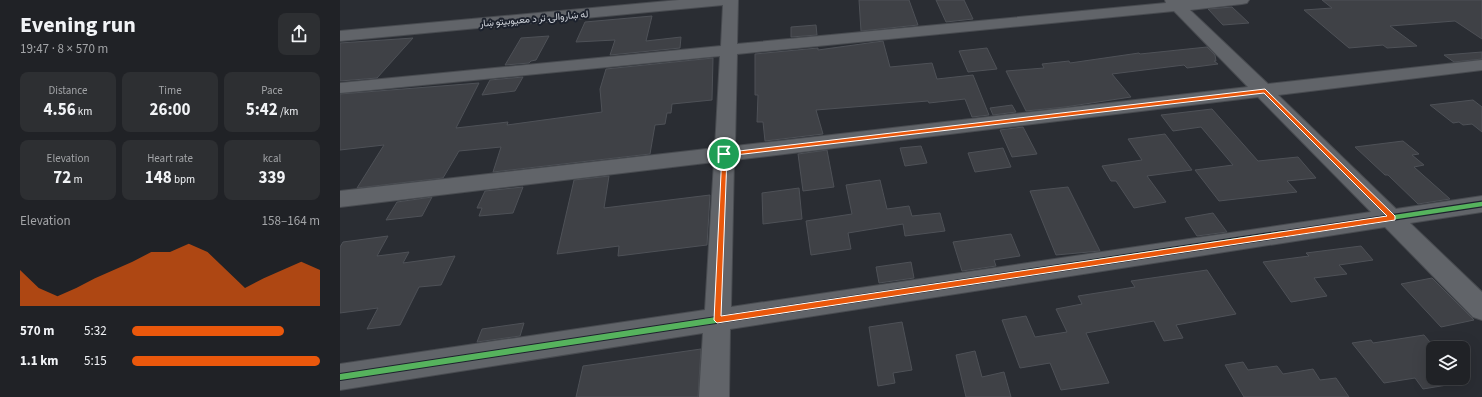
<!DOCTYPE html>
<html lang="en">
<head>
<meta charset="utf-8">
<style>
  body { margin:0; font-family:"Source Sans 3",Vazirmatn,sans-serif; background:#2d2f32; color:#f1f3f6; height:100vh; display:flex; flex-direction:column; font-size:15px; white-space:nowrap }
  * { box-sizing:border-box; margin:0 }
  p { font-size:13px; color:#a2a4a7 }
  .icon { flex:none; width:22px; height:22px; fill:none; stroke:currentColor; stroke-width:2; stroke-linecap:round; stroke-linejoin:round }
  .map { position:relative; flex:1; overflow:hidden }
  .drawer { display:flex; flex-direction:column; background:#202226; width:340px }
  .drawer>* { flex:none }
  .fabs { position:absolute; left:1086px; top:341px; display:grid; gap:8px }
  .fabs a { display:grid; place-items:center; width:44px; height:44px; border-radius:8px; background:#202226; box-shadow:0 4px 16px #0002,0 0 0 1px #3d3f43; font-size:20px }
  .pin { position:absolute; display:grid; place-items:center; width:34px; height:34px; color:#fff; margin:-17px; border:2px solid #fff; border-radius:50%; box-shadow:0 1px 4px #0007 }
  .round { display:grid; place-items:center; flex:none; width:42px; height:42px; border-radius:8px; background:#2d2f32 }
  .headline { display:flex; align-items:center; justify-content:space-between; height:68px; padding:0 20px }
  h1 { font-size:22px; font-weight:700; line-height:30px }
  .stats { display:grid; grid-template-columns:repeat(3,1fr); gap:6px; height:68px; padding:4px 20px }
  .stats div { display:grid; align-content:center; border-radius:8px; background:#2d2f32; text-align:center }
  .stats b { font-size:17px; font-weight:700 }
  .stats small { font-size:11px; font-weight:400 }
  .stats p { font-size:11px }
  .chart { height:112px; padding:8px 20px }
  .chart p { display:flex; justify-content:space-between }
  .chart svg { width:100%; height:72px; margin-top:4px; fill:#ea580c; opacity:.7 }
  ul { padding:0 20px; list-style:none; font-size:13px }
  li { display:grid; grid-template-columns:64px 48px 1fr; align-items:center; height:30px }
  li i { height:10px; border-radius:5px; background:#ea580c }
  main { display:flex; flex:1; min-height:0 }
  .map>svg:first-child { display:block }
  .building { fill:#3f4146; stroke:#4e5157 }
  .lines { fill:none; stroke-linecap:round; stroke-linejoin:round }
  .minor-casing { stroke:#484b50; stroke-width:2 }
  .minor { fill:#616469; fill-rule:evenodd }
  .cycleway-far1-casing { stroke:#1d222d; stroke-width:7 }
  .cycleway-casing { stroke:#1d222d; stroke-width:8 }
  .cycleway-far1 { stroke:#56b35d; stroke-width:4.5 }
  .cycleway { stroke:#56b35d; stroke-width:6 }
  .route { fill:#ea580c; stroke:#fff; fill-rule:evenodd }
  .labels { text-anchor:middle; stroke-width:4; stroke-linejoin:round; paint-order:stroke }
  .far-street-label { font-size:10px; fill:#ced2d9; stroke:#1d222d }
</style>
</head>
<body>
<main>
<section class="drawer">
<div class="headline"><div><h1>Evening run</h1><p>19:47 · 8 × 570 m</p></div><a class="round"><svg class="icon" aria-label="share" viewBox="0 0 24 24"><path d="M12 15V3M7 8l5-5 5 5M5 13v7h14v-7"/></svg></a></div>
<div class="stats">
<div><p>Distance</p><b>4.56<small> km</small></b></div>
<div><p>Time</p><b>26:00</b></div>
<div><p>Pace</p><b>5:42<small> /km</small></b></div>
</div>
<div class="stats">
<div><p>Elevation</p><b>72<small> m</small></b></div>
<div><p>Heart rate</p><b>148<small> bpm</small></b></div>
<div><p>kcal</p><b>339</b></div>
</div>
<div class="chart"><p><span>Elevation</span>158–164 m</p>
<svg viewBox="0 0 160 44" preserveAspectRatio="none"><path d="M0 44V22L10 33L20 38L30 33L40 27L50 22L60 17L70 11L80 11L90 6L100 11L110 22L120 33L130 27L140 22L150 17L160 22V44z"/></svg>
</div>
<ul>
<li><b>570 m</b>5:32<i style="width:81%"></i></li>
<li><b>1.1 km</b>5:15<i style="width:100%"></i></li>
</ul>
</section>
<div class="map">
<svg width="1142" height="397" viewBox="0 0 1142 397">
  <rect width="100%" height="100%" fill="#2a2d33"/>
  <path class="building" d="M519,0H569L578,25L521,31Z
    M596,0H624L633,19L606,22Z
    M982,0H1142V39L1115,21L1050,26L1077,46L1047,48L1043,45L1009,48L964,10L992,8Z
    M892,7L909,23L883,25L868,9Z
    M312,16L306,41L341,37L340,48L270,55L275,40L236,42L245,22Z
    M476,25L477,35L451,37V27Z
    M209,36L196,60L191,61L189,63L165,65L181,38Z
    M73,38L37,78L0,81V43Z
    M543,41L550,67L592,63L597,79L633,75L649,115L632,117L625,99L589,103L588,101L476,110L483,134L425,141L423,122H417L418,95H415V54L478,48V50Z
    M867,47L875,55L876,61H874L878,64L847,68L844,65L772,74L791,97L725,107L686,111L666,71L704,68L702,64L729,61L730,63L799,53L800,54Z
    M647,48L657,69L628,72L619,51Z
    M1142,52V59L1114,62L1104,55Z
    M373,58L372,100L332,104L331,113H327L325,124L315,125L310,154L153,172L161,147L119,151L103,178L17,188L44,145L0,150V94L139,83L116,128L168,122L167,125L262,112L260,89L266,69Z
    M183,77L175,91L142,95L150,80Z
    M1133,100L1142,107V132L1132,124L1123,125L1119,122L1113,123L1090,105Z
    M672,105L676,112L653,115L650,108Z
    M872,109L918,161L958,157L976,178L947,181L957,192L879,201L855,170L893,165L861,127L833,131L821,115Z
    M683,127L697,154L672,157L660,130Z
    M825,134L852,170L807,176L826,202L794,208L776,181H771L762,166L802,160L788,139Z
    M1063,141L1079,154L1072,155L1084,165L1074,167L1110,199L1078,204L1048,175H1045L1015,147Z
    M581,146L587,163L565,166L560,148Z
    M663,148L671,167L635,172L628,153Z
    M487,150L494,187L463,191L458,154Z
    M269,176L264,208L370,195L367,245L278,256L279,246L217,254L234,180Z
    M540,180L547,209L569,206L572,216L600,213L605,231L565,236L563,224L508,233L511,249L471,255L466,221L512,214L506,185Z
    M183,187L173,213L139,216L142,208H137L145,191Z
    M728,187L760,251L716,255L690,191Z
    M459,188L462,219L423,224L422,193Z
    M92,197L82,216L46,220L57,202Z
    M873,213L887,232L857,236L845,218Z
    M671,234L680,256L654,260L656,266L622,271L613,242Z
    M48,236L37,256L69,252L63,263L115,256L101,285L79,287L60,325L27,329L38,308L0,313V247L3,242Z
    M1021,246L1033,260L999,265L1007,274L974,278L987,296L951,302L923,262L969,256L966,253Z
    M571,262L574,278L539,283L536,267Z
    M867,270L896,314L836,325L843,338L824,341L814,321L746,333L769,383L721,390L710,363L680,368L662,320L686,316L695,337L727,332L716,309L742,304L738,296L795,287L791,281Z
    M1092,278L1134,320L1101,327L1061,284Z
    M562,322L572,370L553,373L555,383L538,386L529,327Z
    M184,323L180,336L137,342L142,329Z
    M1084,335L1095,348H1093V378H1121L1125,382L1083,389L1075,378L1044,383L1012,343L1031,340L1033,343Z
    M361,349L358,397H236L243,366Z
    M635,351L642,377L664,372L671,397H626L616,355Z
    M903,362L908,370L937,366L943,374L973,369L980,380L996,378L1009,397H904L885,365Z"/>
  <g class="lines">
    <defs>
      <path id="minor" d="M339,0H398L397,44L826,3L825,0H909L907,3L902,4L850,10L928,84L1142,60V70L938,95L1056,209L1142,196V212L1070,223L1142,292V320L1133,317L1045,227L390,329L389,397H359L363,333L0,390V364L365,310L374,162L0,207V191L375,148L380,56L0,93V83L381,46L383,5L0,41V31ZM834,11L908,87L395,146L397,54ZM918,97L1031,212L391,307L394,160Z"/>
    </defs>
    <use href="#minor" class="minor-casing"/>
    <use href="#minor" class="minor"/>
    <defs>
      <path id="cycleway-far1" d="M936,235L1142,204"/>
      <path id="cycleway" d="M0,377L943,234"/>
    </defs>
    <use href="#cycleway-far1" class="cycleway-far1-casing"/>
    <use href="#cycleway" class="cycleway-casing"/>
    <use href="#cycleway-far1" class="cycleway-far1"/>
    <use href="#cycleway" class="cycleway"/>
  </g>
  <path class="route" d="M925,89L1055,216V220L377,323L374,320L382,153ZM924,93L1047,216L381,316L387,156Z"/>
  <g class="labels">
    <g class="far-street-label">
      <text transform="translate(194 18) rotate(-5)" y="4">له ښاروالۍ تر د معیوبیتو ښار</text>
    </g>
  </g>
</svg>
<div class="fabs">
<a><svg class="icon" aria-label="layers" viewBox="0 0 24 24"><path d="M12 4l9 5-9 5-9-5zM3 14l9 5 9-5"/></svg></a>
</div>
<div class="pin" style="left:384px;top:154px;background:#1e9e55"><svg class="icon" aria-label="arrive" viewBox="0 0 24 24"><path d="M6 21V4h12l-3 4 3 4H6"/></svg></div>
</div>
</main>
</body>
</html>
